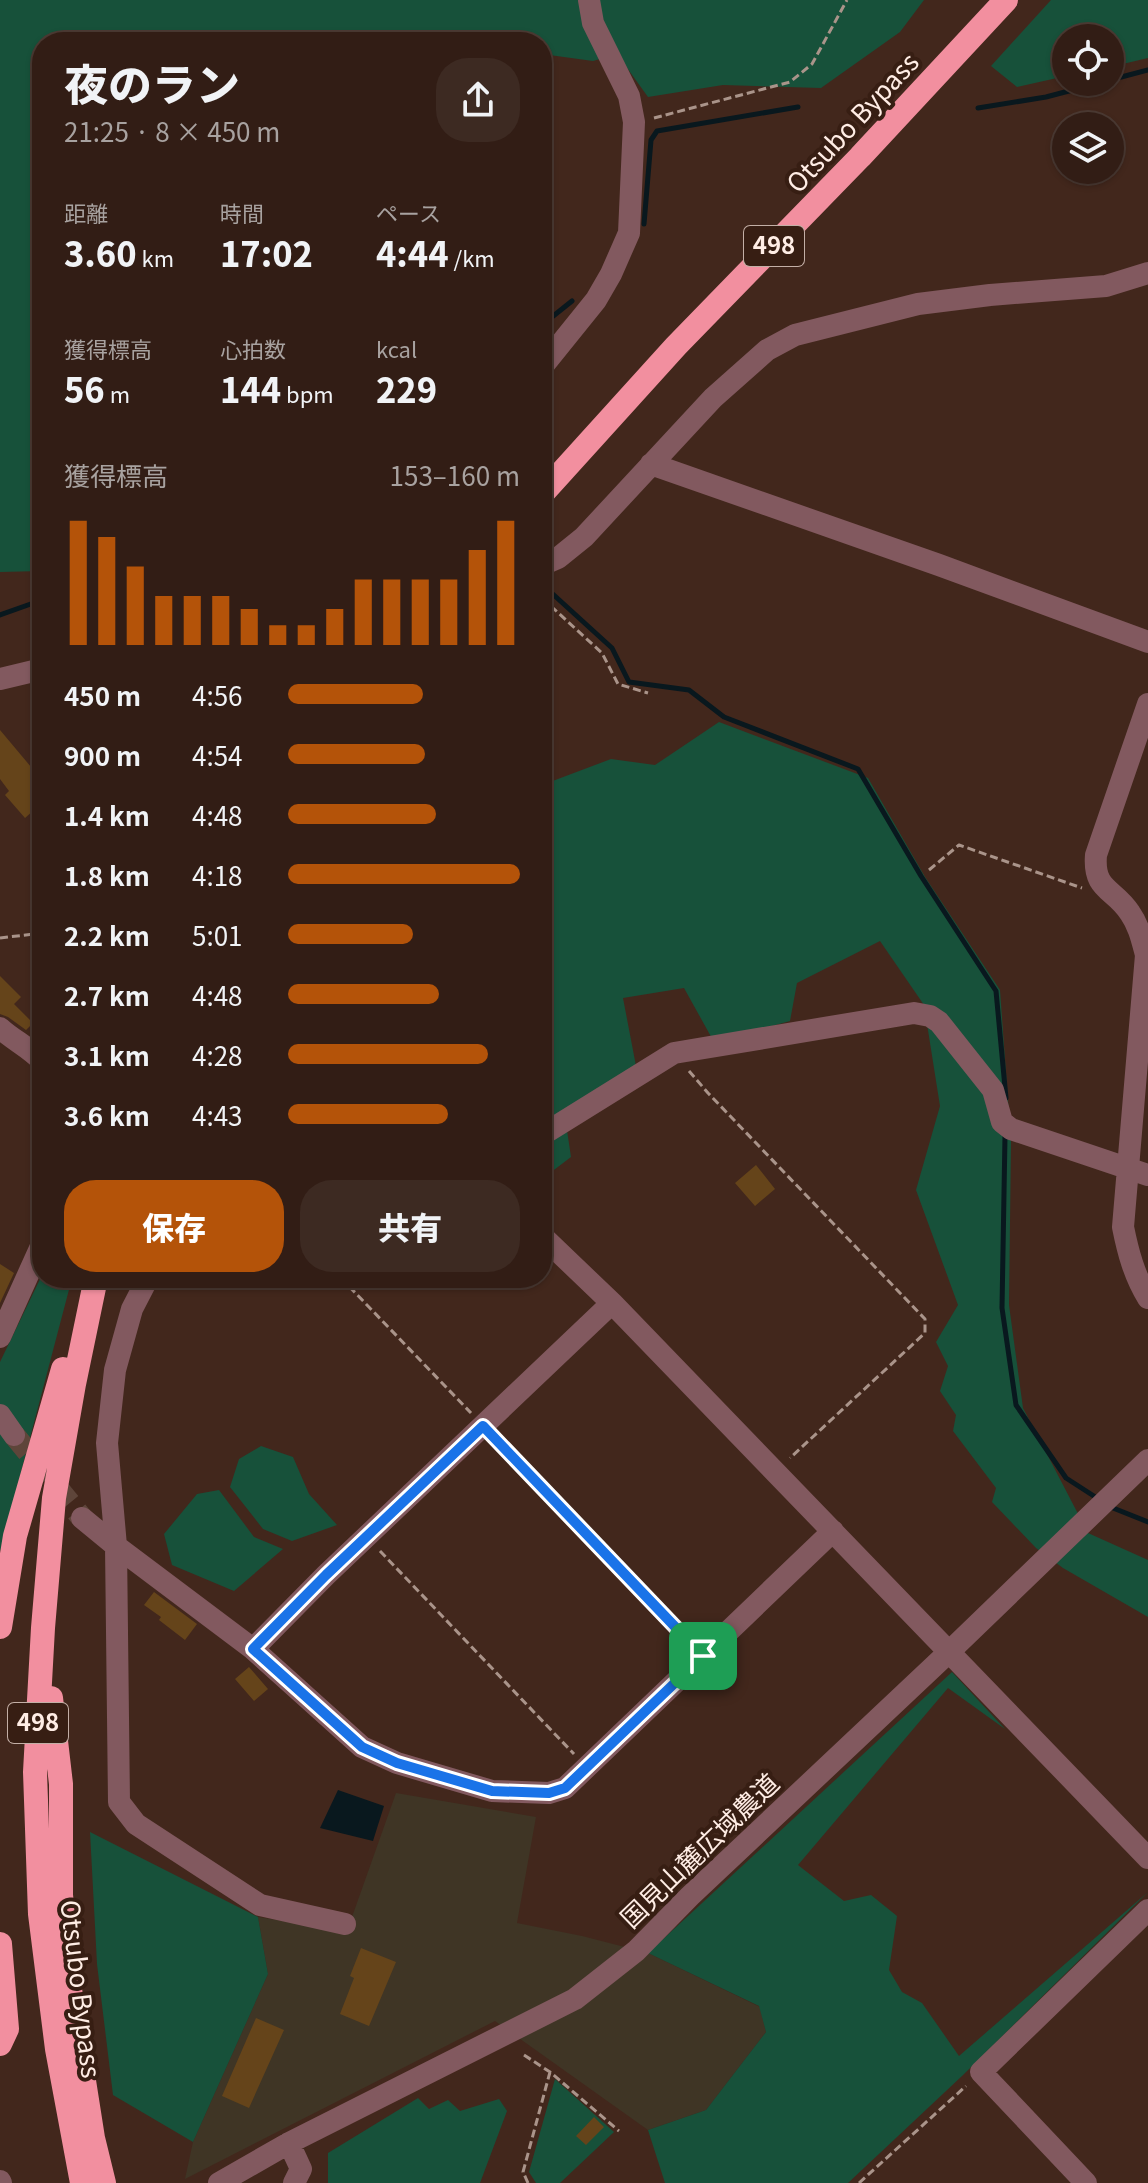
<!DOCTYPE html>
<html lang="ja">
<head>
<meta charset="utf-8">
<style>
  body { margin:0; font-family:Georgia,"Noto Sans JP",serif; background:#3d2a22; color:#f1f3f6; height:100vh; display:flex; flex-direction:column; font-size:30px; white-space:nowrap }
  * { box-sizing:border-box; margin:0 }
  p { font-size:26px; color:#a8a2a0 }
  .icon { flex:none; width:44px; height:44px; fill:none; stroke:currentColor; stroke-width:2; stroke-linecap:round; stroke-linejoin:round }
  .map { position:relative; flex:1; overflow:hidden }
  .sheet { position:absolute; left:32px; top:32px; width:520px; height:1256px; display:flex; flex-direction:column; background:#321d15; border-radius:32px; box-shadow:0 2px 6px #0004,0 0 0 2px #4d3b34 }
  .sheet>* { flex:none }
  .controls { position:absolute; left:1052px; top:24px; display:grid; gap:16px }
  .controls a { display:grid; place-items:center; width:72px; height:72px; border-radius:50%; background:#321d15; box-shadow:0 2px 6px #0004,0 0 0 2px #4d3b34; font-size:40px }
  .pin { position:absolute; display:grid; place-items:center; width:68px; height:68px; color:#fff; margin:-34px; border-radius:16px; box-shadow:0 4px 12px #0006 }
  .round { display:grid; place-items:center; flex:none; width:84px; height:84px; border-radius:32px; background:#3d2a22 }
  .overview { display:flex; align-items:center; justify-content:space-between; height:136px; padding:0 32px }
  h1 { font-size:44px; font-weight:800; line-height:60px }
  .figures { display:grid; grid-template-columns:repeat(3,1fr); gap:12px; height:136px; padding:8px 32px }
  .figures div { display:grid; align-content:center }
  .figures b { font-size:34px; font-weight:800 }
  .figures small { font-size:22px; font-weight:400 }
  .figures p { font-size:22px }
  .chart { height:224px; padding:16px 32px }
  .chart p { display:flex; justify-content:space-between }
  .chart svg { width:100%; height:144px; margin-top:8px; stroke:#b45309; stroke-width:6 }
  .button { display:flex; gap:16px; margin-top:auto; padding:16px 32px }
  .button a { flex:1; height:92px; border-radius:32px; background:#b45309; color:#fff; font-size:32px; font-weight:800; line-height:92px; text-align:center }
  .button a+a { background:#3d2a22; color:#f1f3f6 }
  ul { padding:0 32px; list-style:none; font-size:26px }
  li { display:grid; grid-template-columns:128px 96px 1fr; align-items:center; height:60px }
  li i { height:20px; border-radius:10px; background:#b45309 }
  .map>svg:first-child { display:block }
  .industrial { fill:#3f3525 }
  .green { fill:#17513a }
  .water { fill:#09181e }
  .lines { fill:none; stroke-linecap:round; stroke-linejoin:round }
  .stream { stroke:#09181e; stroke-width:5 }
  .building { fill:#65441a }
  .minor-tunnel { stroke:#5e453a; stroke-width:22; stroke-dasharray:22 11; stroke-linecap:butt }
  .path { stroke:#aa948a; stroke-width:3; stroke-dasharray:8 4; stroke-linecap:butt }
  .minor { stroke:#82595f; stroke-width:22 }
  .highway { stroke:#f28f9f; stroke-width:24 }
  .route-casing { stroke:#fff; stroke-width:16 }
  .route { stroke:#1a73e8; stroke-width:10 }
  .labels { text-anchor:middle; stroke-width:8; stroke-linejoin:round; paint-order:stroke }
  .shield { fill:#371e13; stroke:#c3afa6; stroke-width:2 }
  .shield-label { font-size:24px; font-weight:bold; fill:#ffede5 }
  .street-label { font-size:26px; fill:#ffede5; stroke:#371e13 }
</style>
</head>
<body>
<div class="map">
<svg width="1148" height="2183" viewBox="0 0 1148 2183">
  <rect width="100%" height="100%" fill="#42271c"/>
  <path class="industrial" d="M396,1793L536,1817L517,1923L582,1936L648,1953L760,2007L766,2032L706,2110L648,2130L495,2021L185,2179L193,2142L268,1974L258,1917L347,1931Z"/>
  <path class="green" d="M0,0H924L900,32L821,88L723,85L648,97L617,54L593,61L542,54V42H42V571L0,572Z
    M1051,0H1148V58L1110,67V38H1066V76L1017,87L991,66Z
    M719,722L868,778L925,877L1000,990L1011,1142L1009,1305L1023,1408L1088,1533L1148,1560V1617L1063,1568L1036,1548L992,1502L996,1488L953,1431L956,1415L940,1391L948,1366L936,1342L958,1305L916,1190L940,1106L924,1005L880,941L797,983L790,1021L714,1042L684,988L623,998L636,1066L564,1110L571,1157L546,1176L542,1174V785L611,759L655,765Z
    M42,1275V1278H60L71,1282L0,1552V1362Z
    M261,1446L293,1457L309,1494L337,1525L292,1541L263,1529L230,1487L239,1459Z
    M219,1490L254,1537L283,1549L234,1591L172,1565L164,1534L197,1494Z
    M952,1672L1005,1729L948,1688L798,1865L844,1901L871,1895L897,1916L889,1970L902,1992L922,2003L959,2056L1148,1892L962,2076L848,2183H665L648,2130L706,2110L766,2032L759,2006L648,1953Z
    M90,1832L258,1917L268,1974L193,2142L113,2095L97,1964Z
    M555,2079L614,2132L560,2183H536L529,2172Z
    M418,2098L429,2109L448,2100L460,2111L499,2099L507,2111L480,2183H328V2153Z"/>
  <path class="water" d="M338,1790L384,1806L373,1841L320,1828Z"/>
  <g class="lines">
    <path class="stream" d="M1110,80L1148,70
      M978,108L1046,97L1103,82
      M644,224L651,140L657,131L798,107
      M542,325L572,301
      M545,587L612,648L629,682L689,690L724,717L858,769L921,876L996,991L1006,1098
      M0,615L42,600
      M1005,1136L1002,1308L1016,1405L1066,1478L1100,1500
      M1108,1506L1148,1522"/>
  </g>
  <path class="building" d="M0,730L42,780V803L25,818L5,795L9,791L0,779Z
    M0,976L21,997L14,1004L33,1023L26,1030L8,1017L0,1014Z
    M756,1165L775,1189L755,1206L735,1183Z
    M0,1264L14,1273L0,1303Z
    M154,1592L197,1624L185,1640L159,1620L161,1617L144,1605Z
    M249,1667L268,1689L254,1701L235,1679Z
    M361,1948L396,1962L369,2026L340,2014L354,1978L350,1976Z
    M256,2018L284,2030L249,2108L222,2096Z
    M594,2117L604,2127L586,2145L576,2136Z"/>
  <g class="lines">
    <path class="minor-tunnel" d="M14,1435L82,1518"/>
    <path class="path" d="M654,118L790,82L812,64L847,0
      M42,546L40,556L42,563
      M542,598L602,653L618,684L648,693
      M929,870L959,845L1082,888
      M0,938L42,933
      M689,1071L708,1093L925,1319V1333L790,1458
      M341,1278L471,1413
      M495,1439L689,1642
      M380,1551L574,1754
      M524,2055L550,2072L619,2131
      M528,2183L523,2172L550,2072
      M859,2183L966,2086"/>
    <path class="minor" d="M542,367L596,300L611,274L629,233L634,122L629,96L593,23L589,0
      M651,464L939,565L1148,642
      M542,565L558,558L584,537L713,398L767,350L795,335L918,304L990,295L1106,286L1148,273
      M0,679L42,669
      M1148,704L1096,855C1093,891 1114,888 1130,913C1139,926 1142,940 1146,955L1123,1227C1128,1252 1134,1275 1148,1298
      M0,1028C13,1040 30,1048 42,1061
      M542,1135L674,1053L914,1013L930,1016L939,1022L993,1090L1002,1122L1011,1129L1148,1175
      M542,1236L612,1303
      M148,1278L132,1309L115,1370L107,1443L116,1546L119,1802L136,1824L260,1905L345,1924
      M0,1337L42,1244
      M0,1415L14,1435
      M82,1518L116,1546L253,1649L362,1747L397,1763L492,1791L549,1793L565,1788L833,1531
      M253,1649L326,1575L612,1303L1148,1858
      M289,2143L301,2169L294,2183
      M0,2181L1,2183
      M219,2183L289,2143L575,1999L636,1951L690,1896L950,1651L1148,1460
      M1086,2183L981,2072L1148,1910"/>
    <path class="highway" d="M542,494L676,346L860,157L1006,0
      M0,1627L15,1536L63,1369
      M51,1698L61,1784V1895L71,1998L93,2138L104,2183
      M0,1944L7,2029L0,2044
      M82,2183L57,2049L40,1914L35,1772L43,1628L54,1498L74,1384L96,1278"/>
  </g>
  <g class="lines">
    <defs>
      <path id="route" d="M483,1426L703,1656L565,1788L549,1793L492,1791L397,1763L362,1747L253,1649L326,1575Z"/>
    </defs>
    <use href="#route" class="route-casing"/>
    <use href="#route" class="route"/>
  </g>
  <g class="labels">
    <g class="shield">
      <rect x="744" y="226" width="60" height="40" rx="6"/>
      <rect x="8" y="1703" width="60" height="40" rx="6"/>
    </g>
    <g class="shield-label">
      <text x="774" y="254">498</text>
      <text x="38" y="1731">498</text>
    </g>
    <g class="street-label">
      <text transform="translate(853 123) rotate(-47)" y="9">Otsubo Bypass</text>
      <text transform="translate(700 1851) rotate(-44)" y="9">国見山麓広域農道</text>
      <text transform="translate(80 1989) rotate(83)" y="9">Otsubo Bypass</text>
    </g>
  </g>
</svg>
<div class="controls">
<a><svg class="icon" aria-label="locate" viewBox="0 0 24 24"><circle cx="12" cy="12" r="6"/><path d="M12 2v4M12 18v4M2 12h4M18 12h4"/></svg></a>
<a><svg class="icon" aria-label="layers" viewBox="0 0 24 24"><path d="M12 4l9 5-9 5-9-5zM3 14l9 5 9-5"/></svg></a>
</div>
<div class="pin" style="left:703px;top:1656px;background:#1e9e55"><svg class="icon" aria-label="arrive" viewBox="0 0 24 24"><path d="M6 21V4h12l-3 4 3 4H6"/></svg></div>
<section class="sheet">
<div class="overview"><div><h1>夜のラン</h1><p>21:25 · 8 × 450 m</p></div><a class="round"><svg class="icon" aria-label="share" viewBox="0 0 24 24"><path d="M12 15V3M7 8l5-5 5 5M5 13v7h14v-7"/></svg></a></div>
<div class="figures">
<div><p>距離</p><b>3.60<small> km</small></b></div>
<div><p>時間</p><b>17:02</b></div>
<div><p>ペース</p><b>4:44<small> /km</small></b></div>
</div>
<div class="figures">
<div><p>獲得標高</p><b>56<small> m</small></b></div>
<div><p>心拍数</p><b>144<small> bpm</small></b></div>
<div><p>kcal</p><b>229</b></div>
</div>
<div class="chart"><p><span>獲得標高</span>153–160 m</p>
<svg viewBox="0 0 160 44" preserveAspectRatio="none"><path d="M5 44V6M15 44V11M25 44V20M35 44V29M45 44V29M55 44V29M65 44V33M75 44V38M85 44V38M95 44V33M105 44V24M115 44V24M125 44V24M135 44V24M145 44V15M155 44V6"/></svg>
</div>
<ul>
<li><b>450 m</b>4:56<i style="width:58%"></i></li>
<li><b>900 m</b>4:54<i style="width:59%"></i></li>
<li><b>1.4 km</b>4:48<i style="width:64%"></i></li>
<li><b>1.8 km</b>4:18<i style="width:100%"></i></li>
<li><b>2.2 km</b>5:01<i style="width:54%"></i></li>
<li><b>2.7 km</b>4:48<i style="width:65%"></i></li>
<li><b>3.1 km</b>4:28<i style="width:86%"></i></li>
<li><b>3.6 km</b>4:43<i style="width:69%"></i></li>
</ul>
<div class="button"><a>保存</a><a>共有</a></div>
</section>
</div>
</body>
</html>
